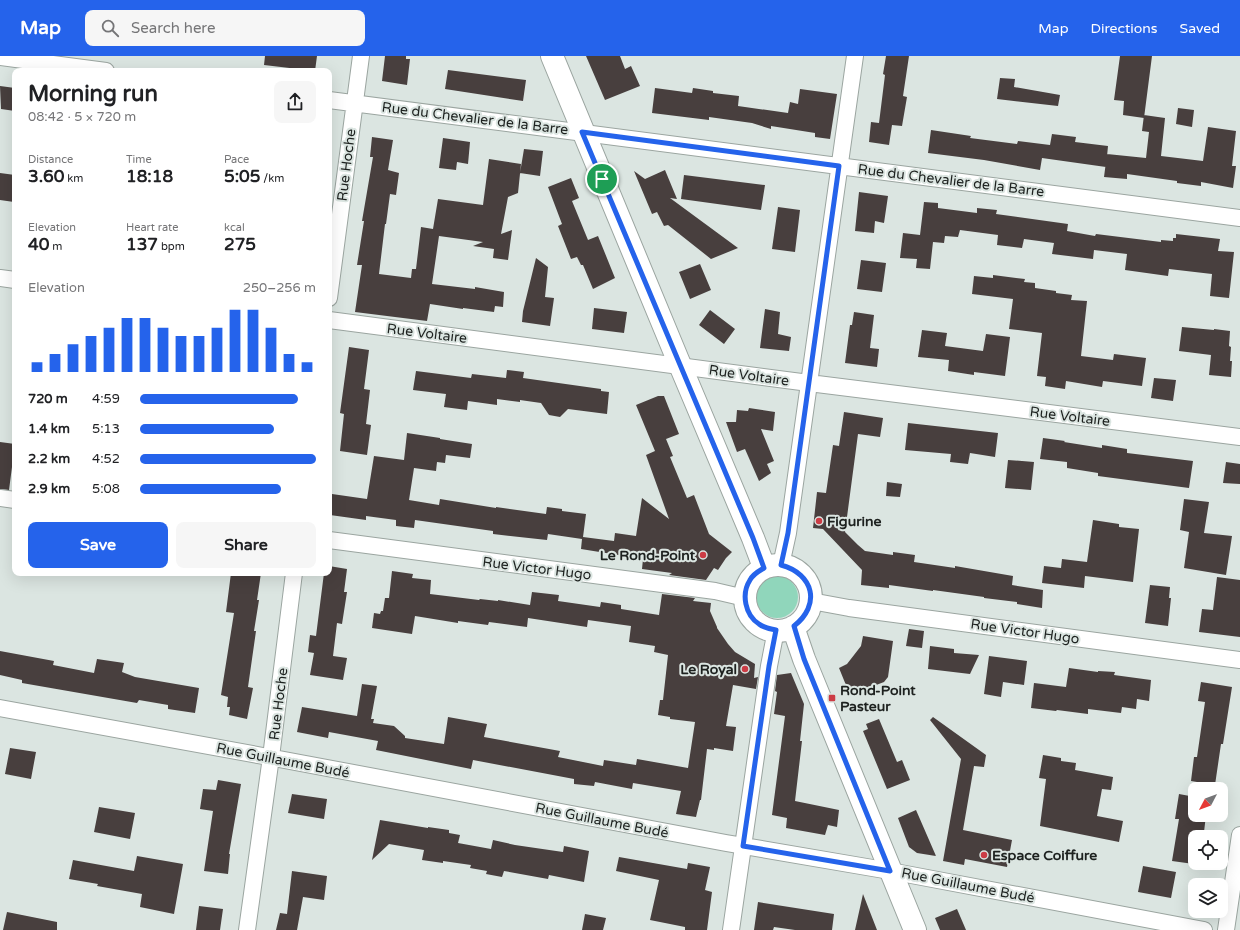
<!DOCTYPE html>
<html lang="en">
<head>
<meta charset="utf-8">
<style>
  body { margin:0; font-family:"Varela Round",sans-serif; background:#f6f6f6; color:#202124; height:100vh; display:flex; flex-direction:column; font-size:15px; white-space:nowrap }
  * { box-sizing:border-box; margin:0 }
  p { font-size:13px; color:#757577 }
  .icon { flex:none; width:22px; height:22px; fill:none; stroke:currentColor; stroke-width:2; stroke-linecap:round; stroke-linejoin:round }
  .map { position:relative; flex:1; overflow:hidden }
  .details { position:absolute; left:12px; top:12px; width:320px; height:508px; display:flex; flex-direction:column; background:#fff; border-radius:8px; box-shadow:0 4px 16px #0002 }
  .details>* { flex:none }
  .needle { width:26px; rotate:229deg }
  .tools { position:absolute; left:1188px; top:726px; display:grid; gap:8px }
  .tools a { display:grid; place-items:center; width:40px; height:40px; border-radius:8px; background:#fff; box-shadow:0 4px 16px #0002; font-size:20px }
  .pin { position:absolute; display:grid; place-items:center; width:34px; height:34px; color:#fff; margin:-17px; border:2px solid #fff; border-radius:50%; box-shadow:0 1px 4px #0007 }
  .round { display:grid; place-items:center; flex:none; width:42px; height:42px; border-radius:8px; background:#f6f6f6 }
  .head { display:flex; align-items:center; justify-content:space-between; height:68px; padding:0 16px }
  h1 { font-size:22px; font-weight:800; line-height:30px }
  .figures { display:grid; grid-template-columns:repeat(3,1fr); gap:6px; height:68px; padding:4px 16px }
  .figures div { display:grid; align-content:center }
  .figures b { font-size:17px; font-weight:800 }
  .figures small { font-size:11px; font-weight:400 }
  .figures p { font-size:11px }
  .chart { height:112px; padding:8px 16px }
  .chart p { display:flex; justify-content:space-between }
  .chart svg { width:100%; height:72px; margin-top:4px; stroke:#2563eb; stroke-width:6 }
  .cta { display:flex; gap:8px; margin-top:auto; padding:8px 16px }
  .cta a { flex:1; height:46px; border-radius:8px; background:#2563eb; color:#fff; font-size:16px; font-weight:800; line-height:46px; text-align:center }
  .cta a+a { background:#f6f6f6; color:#202124 }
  ul { padding:0 16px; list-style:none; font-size:13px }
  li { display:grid; grid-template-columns:64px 48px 1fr; align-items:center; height:30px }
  li i { height:10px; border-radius:5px; background:#2563eb }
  header { display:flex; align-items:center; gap:24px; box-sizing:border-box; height:56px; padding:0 20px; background:#2563eb; color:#fff }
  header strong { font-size:19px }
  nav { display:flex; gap:22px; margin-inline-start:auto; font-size:14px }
  .search { width:280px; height:36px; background:#f6f6f6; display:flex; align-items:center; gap:10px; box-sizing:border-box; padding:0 14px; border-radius:8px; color:#757577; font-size:15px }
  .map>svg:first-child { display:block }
  .green { fill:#90d6bb }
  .building { fill:#483f3e }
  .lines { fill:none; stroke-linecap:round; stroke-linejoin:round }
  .street-casing { stroke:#9ba5a0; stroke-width:18 }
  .secondary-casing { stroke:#9ba5a0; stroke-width:24 }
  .street { stroke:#fff; stroke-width:16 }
  .secondary { stroke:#fff; stroke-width:22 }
  .route-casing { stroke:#fff; stroke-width:8 }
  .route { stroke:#2563eb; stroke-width:5 }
  .poi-dot { fill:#cc3c45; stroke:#dbe5e1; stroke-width:1.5 }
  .labels { text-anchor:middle; stroke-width:4; stroke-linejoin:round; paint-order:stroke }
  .street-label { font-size:14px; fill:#1d211f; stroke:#dbe5e1 }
  .poi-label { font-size:14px; font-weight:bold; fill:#1d211f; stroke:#dbe5e1; text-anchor:start }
</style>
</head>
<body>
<header>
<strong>Map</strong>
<div class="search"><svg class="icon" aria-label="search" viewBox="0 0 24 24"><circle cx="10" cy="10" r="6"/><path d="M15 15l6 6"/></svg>Search here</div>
<nav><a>Map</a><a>Directions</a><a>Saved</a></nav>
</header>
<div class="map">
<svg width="1240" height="874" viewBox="0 0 1240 874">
  <rect width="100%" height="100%" fill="#dbe5e1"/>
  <path class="green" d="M756 541a21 21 0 1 1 42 0a21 21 0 1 1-42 0Z"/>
  <path class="building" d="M265,0H317L315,15L264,9Z
    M385,0H406V3H410L407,29L382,25Z
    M586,0H620L625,13L631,10L640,30L605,44Z
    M886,0H909L903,40L907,41L902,70L892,69L889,89L869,86L871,66L879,67L885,19L883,18Z
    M1120,0H1152L1144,62L1123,59L1124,45L1114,44Z
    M448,14L526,24L523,45L445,33Z
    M1000,22L1015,23L1014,31L1060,39L1058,50L997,43Z
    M0,30L15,32V55L1,53Z
    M655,32L692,37L693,32L713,35V37L739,40L738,50L788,57L790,46L798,48L800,33L837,38L830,83L815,81V77L771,70V73L752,67L709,61V64L652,57Z
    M1178,52L1194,54L1192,71L1176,68Z
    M1144,59L1165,62L1161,100L1203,105L1208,71L1236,75L1232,110H1236L1233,132L1201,126V130L1177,127V125L1127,118V123L1104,121L1107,98L1146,102L1149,76L1142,75Z
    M931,74L971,80L970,82L1017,88L1018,85L1050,89L1052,78L1076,81L1075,86L1108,90L1106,111L1042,102L1040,114L984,104L928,97Z
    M372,81L393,84L388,114L399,117L396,139L390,138L386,168H385L379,218L411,222L412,213H416L421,171L433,173L438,143L483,149L489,103L521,108L518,137L508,141L501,178L512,174L508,204L493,202L494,193L473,190L483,186L439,180L432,228L475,233V231L504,236L503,251L495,250L494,256L463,252V253L430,248L427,265L355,256L362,209H357L364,165H362L373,101H370Z
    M443,82L470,86L468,108L457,106L456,114L439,112Z
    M524,93L543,95L540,120L520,117Z
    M665,114L677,143L670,142L738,192L711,203L668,169L664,170L657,156L652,158L634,115L645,123Z
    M0,117L15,119L14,146L0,144Z
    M684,119L765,129L761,154L681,143Z
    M571,122L579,142L572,145L588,184L598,180L615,222L593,233L583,209H581L577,201L571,203L558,170L562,168L548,131Z
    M859,136L888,140L884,167L875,165L874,177L855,175Z
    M924,146L938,147V152L977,157V152L997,154L996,158L1068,168L1067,175L1095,180L1096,178L1161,186V184L1173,185V182H1176V178L1220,183L1218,195L1234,196L1229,242L1210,240L1212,218L1169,213L1168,220L1125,214L1127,198L1094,194L1093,203L1052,198L1054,187L1024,183L1022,192L997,189L998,179L960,174L958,181L945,180L944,187L933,186L930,213L916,212L917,203L900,202L903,177L920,179Z
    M778,151L800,154L795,196L772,193Z
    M536,202L548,211L545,241L554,242L550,270L522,266L523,255Z
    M861,204L886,207L882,236L857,233Z
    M700,208L711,234L690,243L679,216Z
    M993,219L1025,223L1024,226L1035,227V232L1056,235V237L1072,239L1071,244L1087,245L1081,300L1113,304L1114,298L1146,302L1142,330L1103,325L1102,331L1066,325L1065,333L1045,330L1046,321L1037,320L1042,277L1009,273L1013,243L972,238L974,220L993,222Z
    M594,252L627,256L624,277L592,273Z
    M765,253L780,256L778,278L791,281L789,295L760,292Z
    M710,254L735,273L724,288L699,269Z
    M854,256L874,259L870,292L879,293L877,311L845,307L850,269H852Z
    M1182,271L1214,274V273L1230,275L1229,290L1231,291L1230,305H1232L1231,321L1209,319L1211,299L1179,295Z
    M922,274L947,277L945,290L983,295L986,278L1010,281L1005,320L974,316V319L948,315L949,304L918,301Z
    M349,291L369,294L364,333L370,334L366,368L371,369L367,399L340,395L344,358L340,357Z
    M507,314L524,316L523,322L601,333V335L609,336L607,358L568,353L560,361L549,359L541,347L520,344V346L497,343V349L468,345L467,354L444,351L446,338L413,334L416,315L471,322L472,318L506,322Z
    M1154,322L1176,324L1173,345L1151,342Z
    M658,340H664L679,378L666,383L673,400L670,401L687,442L694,439L709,478L732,496L726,502L718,514L714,512L706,524L669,519L672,517L642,513L643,503L581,493L582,483L548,478L547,484L493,478V475L415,464L414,472L396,470V464L366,460V464L330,459L332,438L367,443L374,400L404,404L407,377L440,382V383L472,388L470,402L446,399L445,407L437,406L436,415L414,412L409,444L439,449L440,443L496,452V451L546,458L547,451L562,453V455L586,458L583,481L614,485L615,477L636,480L642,442L669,463L646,399L655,395L636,349Z
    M749,352L775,356L773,375L761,373L774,405L767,408L771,417L759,425L745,393L737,396L726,366H736L737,354L748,355Z
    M844,356L883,362L880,381L858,378L845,476L858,489L865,495L893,499V496L915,499L914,506L955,512V510L1013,520L1012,529L1043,534L1042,552L1017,548V546L984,542V541L933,534V535L889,529V532L861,529L862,514L823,473L813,472L817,436L826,437L833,389L839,390Z
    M908,367L998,377L995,401L970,397L968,408L950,406L951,398L905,394Z
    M1043,382L1065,385L1064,386L1102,392V389L1127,393V397L1193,405L1189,432L1098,420V417L1067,412V406L1040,403Z
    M0,386L15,388L9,434L0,433Z
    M1008,404L1034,406L1031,434L1005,432Z
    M1226,406L1240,408V428L1223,427Z
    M887,426L902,428L900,441L886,440Z
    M1184,443L1209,446L1204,477L1232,480L1226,519L1184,512L1189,476L1180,474Z
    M1093,464L1119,468V471L1139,473L1133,526L1085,520L1084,532L1042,527L1044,510L1061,512L1062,503L1087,506Z
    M329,510L347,513L344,536H347L342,568L337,567L333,600L347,602L343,624L310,619L314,597L308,596L310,579L316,580L324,517H329Z
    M392,515L413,518L412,522L431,524L430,538L479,544L480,543L498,545V544L530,549L532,536L559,539L558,545L600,551L601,546L621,549V553L659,559L662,538L695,542L693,545L711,547L710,555L717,571V572L728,588L735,596L755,608L754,622L758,621L756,633L733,629L726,670L736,671L733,695L714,692V694L707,693L701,744H700L696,761L676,758L681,735L633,727L632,733L595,726L594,730L574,728V723L473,704L471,713L376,694L378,685L329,676L328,682L297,676L302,651L357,660L362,628L377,630L371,663H374L373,667L394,670L405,680V682L444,688L448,661L487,668L484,681L560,695L558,701L603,710L604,704L636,709L637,703L688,712L695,666L670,663V661L658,659L660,644H663L668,599L654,596L655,590L629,586L631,570L588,564L587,571L528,562L527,571L489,566L488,569L458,565V567L415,560L412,578L372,572L374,557L380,558L381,555H383L385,542H389Z
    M231,517H261L257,544H259L254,575H256L248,631L253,632L247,663L229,659L230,651H227L228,641L221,639L234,557L226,556Z
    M1217,521L1240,524V581L1199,576L1202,553L1213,554Z
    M1150,529L1170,531L1169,542H1171L1168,570L1145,567Z
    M909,573L924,575L922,592L906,590Z
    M863,580L893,585L888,621L884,626L850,639L839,612L847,608L861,590Z
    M930,590L954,593V597L979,599L970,618L928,613Z
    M0,595L54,605L53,609L94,617L97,603L124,607L122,616L135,621L199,632L195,657L168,653V649L139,644L137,647L22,627V624L0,619Z
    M989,600L1027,605L1024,629L1003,626L1001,641L984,638Z
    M1069,612L1098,616V615L1115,616L1114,619L1151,624L1149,645L1137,643L1136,653L1122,651L1121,657L1088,653V658L1057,654L1056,655L1031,652L1034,627L1066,631Z
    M791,617L804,648L800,685H802L795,745L839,754L837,771L828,769L825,779L786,772L787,762L772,759L785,660L774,658L777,636L775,635L777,619Z
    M1201,626L1232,631L1223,688H1221L1215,729L1191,725L1194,701H1197L1205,646L1198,645Z
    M933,661L986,699L984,711L974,710L963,774L1012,784L1007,811L965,803L964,809L943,805L961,703L930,664Z
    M879,663L897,706L902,704L910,724L887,733L863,675L868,673L866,668Z
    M10,692L36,696L31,723L5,718Z
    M1043,699L1061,702V705L1076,707L1075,714L1113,721L1111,734L1102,733L1097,760L1123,765L1119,786L1040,770L1046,723L1039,722Z
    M218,724L241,728L229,798H230L228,818L204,815L213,755L200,753L203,733L216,734Z
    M292,738L327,743L324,763L288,757Z
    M1179,738L1195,741V759H1206L1204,776H1206L1205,781H1195V807H1201V809L1172,805L1179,763H1175Z
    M99,751L135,757L130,783L94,776Z
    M916,754L936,800L917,797L909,791L898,762Z
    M380,764L428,772V771L449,774V777L460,779L458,787L491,793L493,784L515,789L563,796L564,790L589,795L584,826L549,819L548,823L504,815L502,821L486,818L487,815L470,812L471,809L443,805V807L422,804L424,794L389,788L372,804Z
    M137,800L183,808L174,858L140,851L142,838L97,830L98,828L69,823L73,804L134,815Z
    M619,801L687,813L688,807L710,811L705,834L712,836L707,874H685V871L650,864L659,824L616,815Z
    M1143,810L1176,816L1171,842L1138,836Z
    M292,815L327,820L324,844L303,841L297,874H276L280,857L287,858Z
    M863,838L877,874H855Z
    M758,846L834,858L832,874H795L774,871L773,874H754Z
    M199,850L223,853L220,874H196Z
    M957,853L966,874H940L935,862Z
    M7,856L57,866V874H3Z
    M585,858L606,862L603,874H582Z"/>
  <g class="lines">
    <defs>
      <path id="street" d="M0,1L106,15
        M329,44L1240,162
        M0,222L15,224
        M329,242L361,0
        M329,264L809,327L1240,381
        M0,442L15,444
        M329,484L715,535L745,542
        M781,509L788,477L855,0
        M811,545L849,552L1240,604
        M0,652L263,700L726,787L890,815L1204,874
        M247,874L271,701L294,517
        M731,874L769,610L776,574
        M1226,874L1240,779"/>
      <path id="secondary" d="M552,0L680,309L753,482L764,511
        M745 542a33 33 0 1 1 66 0a33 33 0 1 1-66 0Z
        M793,571L804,603L915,874"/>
    </defs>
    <use href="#street" class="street-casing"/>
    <use href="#secondary" class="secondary-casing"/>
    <use href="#street" class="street"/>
    <use href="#secondary" class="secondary"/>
  </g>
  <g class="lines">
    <defs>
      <path id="route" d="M582,76L839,110L788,477L781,509C814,518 821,549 794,570L804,603L890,815L743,790L769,610L776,574C770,573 764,572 759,568C745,559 741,538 750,524C753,518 759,515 764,512L753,482Z"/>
    </defs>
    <use href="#route" class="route-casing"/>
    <use href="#route" class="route"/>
  </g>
  <g class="poi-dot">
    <circle cx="819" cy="465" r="4"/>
    <circle cx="703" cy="499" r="4"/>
    <circle cx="745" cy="613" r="4"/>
    <rect x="828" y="638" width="8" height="8" rx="2"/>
    <circle cx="984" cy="799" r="4"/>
  </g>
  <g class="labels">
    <g class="street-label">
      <text transform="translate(475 62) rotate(7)" y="5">Rue du Chevalier de la Barre</text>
      <text transform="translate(346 109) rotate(-83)" y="5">Rue Hoche</text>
      <text transform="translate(951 124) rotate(7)" y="5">Rue du Chevalier de la Barre</text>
      <text transform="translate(427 277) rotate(7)" y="5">Rue Voltaire</text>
      <text transform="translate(749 319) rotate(8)" y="5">Rue Voltaire</text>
      <text transform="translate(1070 360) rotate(7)" y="5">Rue Voltaire</text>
      <text transform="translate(537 512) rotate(7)" y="5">Rue Victor Hugo</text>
      <text transform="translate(1025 575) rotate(8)" y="5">Rue Victor Hugo</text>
      <text transform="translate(278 648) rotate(-83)" y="5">Rue Hoche</text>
      <text transform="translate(283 704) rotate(11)" y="5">Rue Guillaume Budé</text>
      <text transform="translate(602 764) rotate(11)" y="5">Rue Guillaume Budé</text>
      <text transform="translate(968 829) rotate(11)" y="5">Rue Guillaume Budé</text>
    </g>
    <g class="poi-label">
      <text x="827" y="470">Figurine</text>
      <text x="695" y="504" text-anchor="end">Le Rond-Point</text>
      <text x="737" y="618" text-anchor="end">Le Royal</text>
      <text x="840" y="639">Rond-Point<tspan x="840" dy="16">Pasteur</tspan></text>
      <text x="992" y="804">Espace Coiffure</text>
    </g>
  </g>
</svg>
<div class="tools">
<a><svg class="needle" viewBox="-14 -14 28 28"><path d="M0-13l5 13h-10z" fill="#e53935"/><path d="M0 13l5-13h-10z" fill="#757577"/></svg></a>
<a><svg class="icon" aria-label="locate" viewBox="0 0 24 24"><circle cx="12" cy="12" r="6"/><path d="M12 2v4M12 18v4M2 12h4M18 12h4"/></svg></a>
<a><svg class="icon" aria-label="layers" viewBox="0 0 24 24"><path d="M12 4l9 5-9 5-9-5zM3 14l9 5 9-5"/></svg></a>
</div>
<div class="pin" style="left:602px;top:123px;background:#1e9e55"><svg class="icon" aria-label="arrive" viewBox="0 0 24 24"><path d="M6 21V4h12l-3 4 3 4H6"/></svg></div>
<section class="details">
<div class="head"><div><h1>Morning run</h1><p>08:42 · 5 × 720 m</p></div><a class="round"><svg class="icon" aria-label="share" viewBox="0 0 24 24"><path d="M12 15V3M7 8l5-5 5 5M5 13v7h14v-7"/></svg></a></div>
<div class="figures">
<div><p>Distance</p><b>3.60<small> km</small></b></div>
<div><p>Time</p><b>18:18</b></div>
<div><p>Pace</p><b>5:05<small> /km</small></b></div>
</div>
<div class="figures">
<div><p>Elevation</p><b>40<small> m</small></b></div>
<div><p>Heart rate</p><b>137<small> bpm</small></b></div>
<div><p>kcal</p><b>275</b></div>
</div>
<div class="chart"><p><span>Elevation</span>250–256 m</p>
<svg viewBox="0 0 160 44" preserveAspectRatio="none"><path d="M5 44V38M15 44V33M25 44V27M35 44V22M45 44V17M55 44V11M65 44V11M75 44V17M85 44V22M95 44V22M105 44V17M115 44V6M125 44V6M135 44V17M145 44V33M155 44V38"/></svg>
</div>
<ul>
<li><b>720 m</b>4:59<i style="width:90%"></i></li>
<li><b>1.4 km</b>5:13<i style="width:76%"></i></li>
<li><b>2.2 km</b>4:52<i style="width:100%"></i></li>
<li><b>2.9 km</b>5:08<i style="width:80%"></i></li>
</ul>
<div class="cta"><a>Save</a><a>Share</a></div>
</section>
</div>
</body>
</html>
